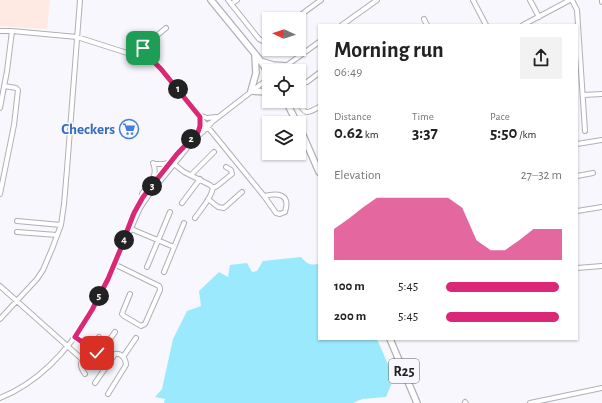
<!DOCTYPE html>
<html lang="en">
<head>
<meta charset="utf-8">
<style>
  body { margin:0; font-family:"Alegreya Sans",sans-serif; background:#f2f2f2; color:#222; height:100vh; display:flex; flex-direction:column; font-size:15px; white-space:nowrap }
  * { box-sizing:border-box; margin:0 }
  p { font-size:13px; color:#767676 }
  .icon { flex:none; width:22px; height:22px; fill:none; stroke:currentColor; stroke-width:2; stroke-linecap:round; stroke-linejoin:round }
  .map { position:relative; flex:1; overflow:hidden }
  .panel { position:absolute; left:318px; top:24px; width:260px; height:316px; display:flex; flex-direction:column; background:#fff; border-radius:0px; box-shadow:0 1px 3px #0004 }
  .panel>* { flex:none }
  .needle { width:26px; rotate:274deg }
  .tools { position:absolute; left:262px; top:12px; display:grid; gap:8px }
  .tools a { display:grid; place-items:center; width:44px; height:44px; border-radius:0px; background:#fff; box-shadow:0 1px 3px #0004; font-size:20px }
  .pin { position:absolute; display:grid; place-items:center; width:34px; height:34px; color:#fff; margin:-17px; border-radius:8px; box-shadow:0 2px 6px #0006 }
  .km { position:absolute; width:20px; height:20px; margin:-10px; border-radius:50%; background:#222; color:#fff; font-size:11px; line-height:20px; text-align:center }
  .round { display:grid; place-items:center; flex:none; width:42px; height:42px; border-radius:0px; background:#f2f2f2 }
  .headline { display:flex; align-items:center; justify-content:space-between; height:68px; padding:0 16px }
  h1 { font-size:22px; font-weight:600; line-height:30px }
  .stats { display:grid; grid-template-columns:repeat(3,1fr); gap:6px; height:68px; padding:4px 16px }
  .stats div { display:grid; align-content:center }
  .stats b { font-size:17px; font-weight:600 }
  .stats small { font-size:11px; font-weight:400 }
  .stats p { font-size:11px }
  .chart { height:112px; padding:8px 16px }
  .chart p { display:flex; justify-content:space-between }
  .chart svg { width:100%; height:72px; margin-top:4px; fill:#db2777; opacity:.7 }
  ul { padding:0 16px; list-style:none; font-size:13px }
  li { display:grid; grid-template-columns:64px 48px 1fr; align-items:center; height:30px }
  li i { height:10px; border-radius:5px; background:#db2777 }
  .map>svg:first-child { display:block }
  .education { fill:#fee9e3 }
  .water { fill:#9be9fc }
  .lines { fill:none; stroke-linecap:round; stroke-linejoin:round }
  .minor-casing { stroke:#b0b0b5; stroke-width:6 }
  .major-casing { stroke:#b0b0b5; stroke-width:8 }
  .minor { stroke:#fff; stroke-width:4 }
  .major { stroke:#fff; stroke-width:5.5 }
  .route-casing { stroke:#fff; stroke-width:8 }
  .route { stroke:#db2777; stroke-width:5 }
  .labels { text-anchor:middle; stroke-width:3; stroke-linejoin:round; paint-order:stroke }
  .shield { fill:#f8f7fd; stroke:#616063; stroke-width:1 }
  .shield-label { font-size:14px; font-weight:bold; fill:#202021 }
  .shop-label { font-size:15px; font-weight:bold; fill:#366cbe; stroke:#f8f7fd; text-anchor:end }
</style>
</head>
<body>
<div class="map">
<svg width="602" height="403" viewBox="0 0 602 403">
  <rect width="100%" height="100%" fill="#f8f7fd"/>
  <path class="education" d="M0,0H50L47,29L0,26Z"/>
  <path class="water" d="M301,257C306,263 311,267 319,263V339H377L394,378L386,397L362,399L353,403H164L165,399L155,397L162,389L173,339L187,311L201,306L199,291L219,272L228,277L230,265L247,263L252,272L257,271L263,261Z"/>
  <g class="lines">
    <defs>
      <path id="minor" d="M228,0L259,39L263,41L269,38
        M473,0L486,25
        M530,0L539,17
        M572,0L577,10L585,131
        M602,0V2
        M231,4L237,0
        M295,19L321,0
        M424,19L427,25
        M342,25L377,0
        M523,25L570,0
        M0,31H12L77,37L146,59L156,64L220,142L264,196L276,213L280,214L285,212C291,193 277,193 264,196
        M139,57L143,47L166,28
        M279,71L319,42
        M299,83L307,82L319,73
        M583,95L602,94
        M298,101C305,115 306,114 319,107
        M0,108L7,71L12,31
        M199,115L207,118L216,117
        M577,144L602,140
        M154,164H163L169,163
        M174,164L184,172L210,185L213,188C211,199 201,209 195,218
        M191,175L214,152
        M577,176L593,173
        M213,188L217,186L232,174L231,170L226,167
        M0,194L14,125L18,90L16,88L4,86
        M142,194C148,183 159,177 153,163
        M208,199L218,207L224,208L242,192
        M182,203L200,179
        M577,211L602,207
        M17,221L61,225
        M131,221C141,199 155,181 170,162C181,150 197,128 212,122L269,78
        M129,228L174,247
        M17,232L57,235
        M114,264L159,286L160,288V290L145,324L141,326L124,316L122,314L123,311L130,294
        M147,267L170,212
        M577,268L602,266
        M164,272L184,223
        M0,286L83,360
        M0,319L37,279L43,270L52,249L61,225L64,204L67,169L80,0
        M75,337L95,351L100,360L107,366
        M90,348L99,337
        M98,356L115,332
        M123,357L136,338
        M85,374C77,363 82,361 89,351
        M95,383L115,354C121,353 126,358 126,365L108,394
        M0,398C40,382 70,348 92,311C105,289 114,263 125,239L128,235L140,208L148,196L187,148L198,136L208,127L212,122
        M465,402L466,403
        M530,403L602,388"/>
      <path id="major" d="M211,0L260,60L269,74
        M260,61L273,65L287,66
        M251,91L256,73L255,56
        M251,91L269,92
        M286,101L297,123
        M299,126L319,172
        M390,339L417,403"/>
    </defs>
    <use href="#minor" class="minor-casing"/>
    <use href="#major" class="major-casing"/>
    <use href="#minor" class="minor"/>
    <use href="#major" class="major"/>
  </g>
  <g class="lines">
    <defs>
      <path id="route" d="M97,353L95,351L75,337L92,310L108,279L126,236L127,231L134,213L143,197L177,154L198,132L200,126V117L161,69L154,62L139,57L143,48"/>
    </defs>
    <use href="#route" class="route-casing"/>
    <use href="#route" class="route"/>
  </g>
  <defs>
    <symbol id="supermarket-ring" viewBox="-11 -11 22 22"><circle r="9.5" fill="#f8f7fd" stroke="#3f7fe0" stroke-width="1.5"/><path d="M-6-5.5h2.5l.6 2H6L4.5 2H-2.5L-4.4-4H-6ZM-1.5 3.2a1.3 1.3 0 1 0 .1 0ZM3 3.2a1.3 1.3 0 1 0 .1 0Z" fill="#3f7fe0"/></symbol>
  </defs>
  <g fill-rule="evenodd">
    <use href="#supermarket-ring" x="118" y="118" width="22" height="22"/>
  </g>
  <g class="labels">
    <rect class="shield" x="389" y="359" width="30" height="24" rx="3"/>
    <g class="shield-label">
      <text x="404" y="376">R25</text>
    </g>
    <g class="shop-label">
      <text x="115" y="134">Checkers</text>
    </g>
  </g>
</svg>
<div class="tools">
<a><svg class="needle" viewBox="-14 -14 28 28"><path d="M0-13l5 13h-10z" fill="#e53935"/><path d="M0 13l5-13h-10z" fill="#767676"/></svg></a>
<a><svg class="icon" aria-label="locate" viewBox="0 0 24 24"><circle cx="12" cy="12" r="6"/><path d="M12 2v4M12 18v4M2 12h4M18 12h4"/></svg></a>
<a><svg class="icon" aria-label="layers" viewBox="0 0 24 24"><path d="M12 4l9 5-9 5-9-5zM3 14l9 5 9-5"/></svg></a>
</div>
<div class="pin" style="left:143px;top:48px;background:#1e9e55"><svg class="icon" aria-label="arrive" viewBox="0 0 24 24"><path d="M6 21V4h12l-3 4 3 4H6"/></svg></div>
<div class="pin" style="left:97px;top:353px;background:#d93025"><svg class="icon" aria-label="check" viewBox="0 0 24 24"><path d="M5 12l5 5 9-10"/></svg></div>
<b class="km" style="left:178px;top:89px">1</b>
<b class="km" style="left:191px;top:139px">2</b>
<b class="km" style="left:152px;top:186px">3</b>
<b class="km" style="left:124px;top:240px">4</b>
<b class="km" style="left:99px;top:296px">5</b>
<section class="panel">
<div class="headline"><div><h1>Morning run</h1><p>06:49</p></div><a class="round"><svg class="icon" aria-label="share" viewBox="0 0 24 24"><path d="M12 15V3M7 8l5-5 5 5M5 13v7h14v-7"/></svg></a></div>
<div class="stats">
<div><p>Distance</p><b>0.62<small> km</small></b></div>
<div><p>Time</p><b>3:37</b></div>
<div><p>Pace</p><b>5:50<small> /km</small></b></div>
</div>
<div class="chart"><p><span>Elevation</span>27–32 m</p>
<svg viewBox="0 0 160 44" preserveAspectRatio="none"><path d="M0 44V25L10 19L20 12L30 6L40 6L50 6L60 6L70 6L80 6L90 12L100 32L110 38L120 38L130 32L140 25L150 25L160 25V44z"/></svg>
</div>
<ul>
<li><b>100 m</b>5:45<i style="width:97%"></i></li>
<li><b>200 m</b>5:45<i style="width:97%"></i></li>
</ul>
</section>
</div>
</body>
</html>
